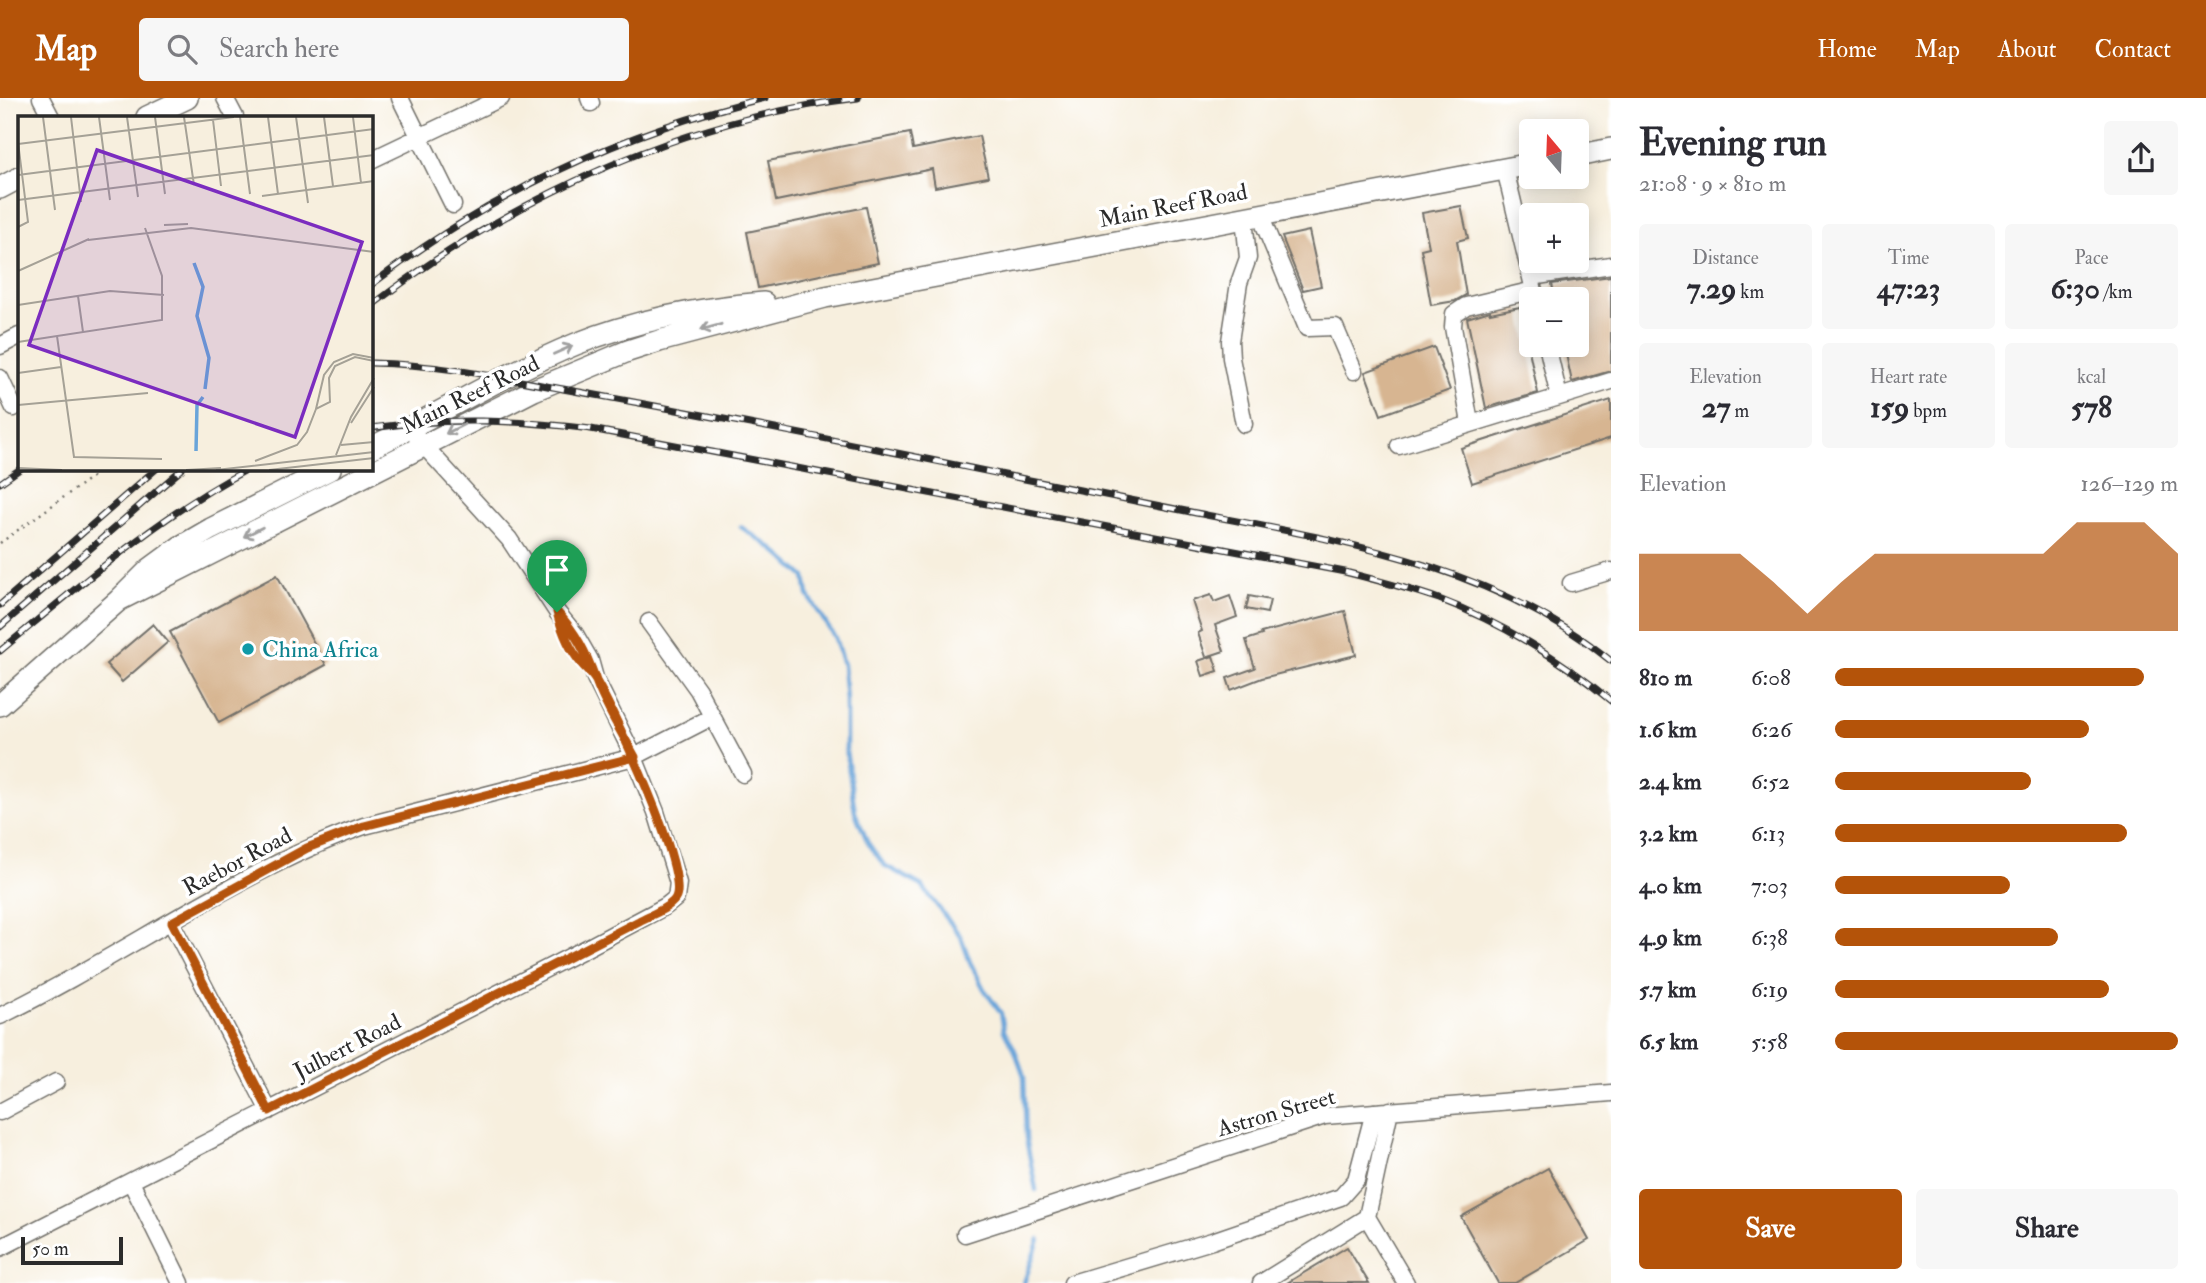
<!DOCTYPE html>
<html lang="en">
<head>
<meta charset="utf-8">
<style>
  body { margin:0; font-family:"IM FELL Double Pica",serif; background:#f7f7f7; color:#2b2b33; height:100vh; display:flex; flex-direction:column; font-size:26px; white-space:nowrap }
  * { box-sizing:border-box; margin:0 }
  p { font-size:23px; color:#7c7c81 }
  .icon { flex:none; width:38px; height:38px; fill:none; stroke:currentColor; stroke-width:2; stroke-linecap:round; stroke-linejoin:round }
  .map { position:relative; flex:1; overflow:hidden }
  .details { display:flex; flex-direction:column; background:#fff; width:595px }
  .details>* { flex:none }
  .needle { width:46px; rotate:341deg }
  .fabs { position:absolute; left:1519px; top:21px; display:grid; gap:14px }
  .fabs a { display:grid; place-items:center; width:70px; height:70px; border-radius:7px; background:#fff; box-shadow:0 4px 18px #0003; font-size:35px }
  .scale { position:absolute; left:21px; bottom:18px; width:102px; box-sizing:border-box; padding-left:7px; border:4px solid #2b2b2b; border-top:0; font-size:19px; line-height:24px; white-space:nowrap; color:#2b2b2b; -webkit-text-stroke:5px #fff; paint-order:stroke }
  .pin { position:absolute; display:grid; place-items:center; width:60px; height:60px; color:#fff; margin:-72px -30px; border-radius:50% 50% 50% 0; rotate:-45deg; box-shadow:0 0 7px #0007 }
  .pin .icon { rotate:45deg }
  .round { display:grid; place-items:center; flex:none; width:74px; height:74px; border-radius:7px; background:#f7f7f7 }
  .headline { display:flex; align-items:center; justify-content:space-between; height:119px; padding:0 28px }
  h1 { font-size:38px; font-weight:700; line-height:52px }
  .stats { display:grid; grid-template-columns:repeat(3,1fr); gap:10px; height:119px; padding:7px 28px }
  .stats div { display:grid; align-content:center; border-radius:7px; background:#f7f7f7; text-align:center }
  .stats b { font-size:30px; font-weight:700 }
  .stats small { font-size:19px; font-weight:400 }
  .stats p { font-size:19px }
  .chart { height:196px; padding:14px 28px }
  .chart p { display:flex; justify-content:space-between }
  .chart svg { width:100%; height:126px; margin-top:7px; fill:#b45309; opacity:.7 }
  .cta { display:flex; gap:14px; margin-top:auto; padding:14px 28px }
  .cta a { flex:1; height:80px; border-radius:7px; background:#b45309; color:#fff; font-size:28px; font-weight:700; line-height:80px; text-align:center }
  .cta a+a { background:#f7f7f7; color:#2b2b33 }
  ul { padding:0 28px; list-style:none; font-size:23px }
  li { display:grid; grid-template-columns:112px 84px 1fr; align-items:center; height:52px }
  li i { height:18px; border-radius:9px; background:#b45309 }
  header { display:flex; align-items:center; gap:42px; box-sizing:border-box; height:98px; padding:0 35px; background:#b45309; color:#fff }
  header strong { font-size:33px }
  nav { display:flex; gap:38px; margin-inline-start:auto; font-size:24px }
  .search { width:490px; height:63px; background:#f7f7f7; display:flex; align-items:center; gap:18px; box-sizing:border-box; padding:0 24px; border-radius:7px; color:#7c7c81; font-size:26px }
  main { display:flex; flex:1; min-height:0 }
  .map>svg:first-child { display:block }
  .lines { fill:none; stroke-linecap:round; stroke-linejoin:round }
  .stream { stroke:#69a4d9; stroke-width:4.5 }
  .building { fill:#d7b591 }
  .minor-casing { stroke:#72706a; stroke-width:19 }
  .major-casing { stroke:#72706a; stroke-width:24 }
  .path { stroke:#72706a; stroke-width:2.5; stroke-dasharray:2 5; stroke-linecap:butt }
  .minor { stroke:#fff; stroke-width:16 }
  .major { stroke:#fff; stroke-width:21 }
  .rail-casing { stroke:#2b2b2b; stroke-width:7 }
  .rail { stroke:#fff; stroke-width:4.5; stroke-dasharray:13; stroke-linecap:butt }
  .oneway { stroke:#a0a0a0 }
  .route-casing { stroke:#fff; stroke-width:14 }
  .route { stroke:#b45309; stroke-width:9 }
  .culture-dot { fill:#0f9aa8; stroke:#fff; stroke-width:2.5 }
  .labels { text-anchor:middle; stroke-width:7; stroke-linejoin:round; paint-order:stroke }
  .street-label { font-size:23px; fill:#2b2b2b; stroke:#fff }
  .culture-label { font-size:23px; fill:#0d838f; stroke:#fff; text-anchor:start }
  .inset-river { fill:none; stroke:#69a4d9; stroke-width:3.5 }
  .inset-road { fill:none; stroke:#a5a196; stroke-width:2 }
  .view { fill:#7b2cbf; fill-opacity:0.15; stroke:#7b2cbf; stroke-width:3.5 }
  .inset-edge { fill:none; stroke:#2b2b2b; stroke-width:3.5 }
</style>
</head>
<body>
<header>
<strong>Map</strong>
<div class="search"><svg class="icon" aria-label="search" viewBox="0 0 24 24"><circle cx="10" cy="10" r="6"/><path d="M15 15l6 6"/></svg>Search here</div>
<nav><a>Home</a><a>Map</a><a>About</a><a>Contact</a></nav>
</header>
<main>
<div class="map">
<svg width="1611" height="1185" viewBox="0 0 1611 1185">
  <rect width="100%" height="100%" fill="#fff"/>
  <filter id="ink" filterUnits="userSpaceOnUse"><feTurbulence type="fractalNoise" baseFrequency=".0143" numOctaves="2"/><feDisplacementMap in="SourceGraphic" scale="14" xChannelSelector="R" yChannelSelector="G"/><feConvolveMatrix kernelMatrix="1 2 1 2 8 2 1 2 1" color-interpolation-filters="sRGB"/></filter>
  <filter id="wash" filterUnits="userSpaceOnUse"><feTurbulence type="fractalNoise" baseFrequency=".00686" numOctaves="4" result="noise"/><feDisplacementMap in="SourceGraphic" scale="28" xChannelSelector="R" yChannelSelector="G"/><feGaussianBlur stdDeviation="1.57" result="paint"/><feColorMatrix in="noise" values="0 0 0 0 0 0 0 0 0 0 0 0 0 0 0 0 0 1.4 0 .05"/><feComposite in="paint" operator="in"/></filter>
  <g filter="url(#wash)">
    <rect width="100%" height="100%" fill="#f7efde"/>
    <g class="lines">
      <path class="stream" d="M741,429L773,451L805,479L808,497L835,540L843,567L846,602V653L855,714L868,745L884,767L922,788L961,839L970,864L984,891L1001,915L1004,933L1014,950L1024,978L1026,1040L1036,1092
        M1024,1185L1039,1141"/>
    </g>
    <g id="blocks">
      <path class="building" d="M910,35L913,51L979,38L988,79L935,89L932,71L776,103L768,63Z
        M1461,108L1468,140L1457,143L1466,197L1455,203L1431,207L1421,151L1429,149L1422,115Z
        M866,109L878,165L758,190L747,134Z
        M1309,133L1321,188L1303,192L1282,139Z
        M1611,178V273L1572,284L1564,247H1577V201H1555L1552,186Z
        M1520,209L1538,295L1486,310L1467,220L1490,213V215Z
        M1434,249L1450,292L1381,317L1365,274Z
        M1611,302V340L1472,385L1461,350Z
        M277,477L326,567L219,625L170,534Z
        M1211,497L1214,504L1230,498L1237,519L1215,527L1224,553L1206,559L1198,535L1202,533L1192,503Z
        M1249,498L1270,502L1267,515L1246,511Z
        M1345,513L1356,557L1262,580L1231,592L1227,580L1255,570L1246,542L1262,537L1261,535Z
        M153,526L168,544L122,584L106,566Z
        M1213,558L1218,573L1203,578L1198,563Z
        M1548,1070L1589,1142L1515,1185H1498L1461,1119Z
        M1347,1149L1369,1185H1287Z"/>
    </g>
  </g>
  <g filter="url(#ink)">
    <use href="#blocks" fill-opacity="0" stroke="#72706a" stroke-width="2"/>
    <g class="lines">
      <defs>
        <path id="minor" d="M41,0L51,19
          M225,0L235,19
          M400,0L453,107
          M589,0L591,5
          M371,62L501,0
          M1505,71L1536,201
          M1260,117L1307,230L1335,229L1354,273
          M1244,120L1248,160L1239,185L1230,243L1231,260L1244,326
          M1531,179L1611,167
          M0,248L19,238
          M0,280L14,310
          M1559,299L1611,283
          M1470,325L1453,229L1454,216L1466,208L1534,192
          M1399,348L1559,299L1547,247
          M1571,485L1611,473
          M649,524L698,592L743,676
          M171,824L269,1013
          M0,918C122,859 236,774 364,728L634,659L712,619
          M0,1014L56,984
          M131,1084L181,1185
          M1367,1119L1406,1185
          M965,1136L1325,1018L1611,995
          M0,1150L583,852L666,808L676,800L678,785L656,714L634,659L595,580L590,562L575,536L557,514L509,441L417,340
          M1072,1185L1212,1143L1341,1099L1356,1082L1374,1014
          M1261,1185L1367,1119L1390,1012"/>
        <path id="major" d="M147,19L187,0
          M1577,58L1611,51
          M0,90L19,80
          M371,350C439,316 506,275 576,246C636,222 700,210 764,205
          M119,502L534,292L628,253L659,243L825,199L1531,66
          M0,607L119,502L150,471L180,449L211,431L330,371"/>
      </defs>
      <use href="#minor" class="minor-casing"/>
      <use href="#major" class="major-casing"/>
      <path class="path" d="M0,445L103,371"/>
      <use href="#minor" class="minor"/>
      <use href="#major" class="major"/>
      <defs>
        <path id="rail" d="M371,187C487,98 622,33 765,0
          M371,208C512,100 681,21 858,0
          M371,265C436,266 499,279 563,291C673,311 783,332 892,354C993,375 1095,395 1196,415C1340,443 1494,467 1611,563
          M371,330C447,319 516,322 591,331L1345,474C1376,482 1408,490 1439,501C1500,524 1561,561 1611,603
          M0,385L20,371
          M0,507L156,371
          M0,529L182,371
          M0,553C79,488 157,419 248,371"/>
      </defs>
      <use href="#rail" class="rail-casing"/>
      <use href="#rail" class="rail"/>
    </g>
    <defs><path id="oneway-shaft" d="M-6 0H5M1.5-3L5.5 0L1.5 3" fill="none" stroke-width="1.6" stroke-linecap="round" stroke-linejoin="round" transform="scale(1.75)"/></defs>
    <g class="oneway">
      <use href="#oneway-shaft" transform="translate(711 229) rotate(165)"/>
      <use href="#oneway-shaft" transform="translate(563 252) rotate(-24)"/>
      <use href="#oneway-shaft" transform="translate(455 331) rotate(153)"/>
      <use href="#oneway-shaft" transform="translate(253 434) rotate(153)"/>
    </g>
  </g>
  <g class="lines" filter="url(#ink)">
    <defs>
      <path id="route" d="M557,514C576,535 586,554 595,580C603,605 622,635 635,659L364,728L307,750L172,824L269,1013L639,823C650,817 668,811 675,801C692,777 612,610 596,583C592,576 587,572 582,566C569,551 562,533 557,514"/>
    </defs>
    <use href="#route" class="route-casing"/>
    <use href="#route" class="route"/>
  </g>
  <circle class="culture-dot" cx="248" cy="551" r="7"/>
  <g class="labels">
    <g class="street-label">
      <text transform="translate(1173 107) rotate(-11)" y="8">Main Reef Road</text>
      <text transform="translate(470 296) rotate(-26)" y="8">Main Reef Road</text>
      <text transform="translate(237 763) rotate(-28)" y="8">Raebor Road</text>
      <text transform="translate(347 948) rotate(-27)" y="8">Julbert Road</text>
      <text transform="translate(1276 1014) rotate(-16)" y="8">Astron Street</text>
    </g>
    <g class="culture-label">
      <text x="262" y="559">China Africa</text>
    </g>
  </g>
  <g transform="translate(18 18)">
    <rect width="355" height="355" fill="#f7efde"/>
    <path class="inset-river" d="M176,147L185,171L179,200L191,242L187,273M178,335L179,289L185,281"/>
    <path class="inset-road" d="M25,1L37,94M53,1L63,86M81,1L92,84M109,1L120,81M137,1L147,78M166,1L176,69M222,1L232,78M250,1L260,78M278,1L290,87M306,1L315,70M335,1L343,67M195,4L203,70M0,28L216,1M0,59L356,13M244,80L356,65M0,84L356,39M146,109L170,108M0,111L10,106L0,26M70,124L173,112L356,136M0,155L71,123M60,180L65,216M0,189L92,175L146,179M39,220L56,341L144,343M0,226L144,204V160L127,112M356,242L335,238L316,246L306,259L298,293L312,286L311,262L317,250L337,241L356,245M0,257L43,251M0,289L130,277M333,307L356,271M323,329L356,326M318,339L333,301L356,262M237,345L279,329L289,316L298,293M0,352L44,354M168,354L203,352M198,354L356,336M251,354L356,342"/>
    <path class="view" d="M79,34L344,126L277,321L11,229Z"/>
    <rect width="355" height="355" class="inset-edge"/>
  </g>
</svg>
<div class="fabs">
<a><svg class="needle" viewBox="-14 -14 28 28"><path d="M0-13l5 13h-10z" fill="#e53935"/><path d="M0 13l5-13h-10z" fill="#7c7c81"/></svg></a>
<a>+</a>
<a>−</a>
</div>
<div class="scale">50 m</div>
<div class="pin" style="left:557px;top:514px;background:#1e9e55"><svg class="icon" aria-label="arrive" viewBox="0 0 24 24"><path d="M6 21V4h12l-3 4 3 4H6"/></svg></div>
</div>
<section class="details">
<div class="headline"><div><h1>Evening run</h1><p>21:08 · 9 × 810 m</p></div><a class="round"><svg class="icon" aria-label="share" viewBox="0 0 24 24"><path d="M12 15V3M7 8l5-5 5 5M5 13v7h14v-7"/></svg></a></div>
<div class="stats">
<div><p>Distance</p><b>7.29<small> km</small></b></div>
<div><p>Time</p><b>47:23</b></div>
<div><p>Pace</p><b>6:30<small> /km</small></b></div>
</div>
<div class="stats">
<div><p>Elevation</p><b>27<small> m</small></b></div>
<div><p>Heart rate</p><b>159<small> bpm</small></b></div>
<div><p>kcal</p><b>578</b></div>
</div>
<div class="chart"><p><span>Elevation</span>126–129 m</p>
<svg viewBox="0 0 160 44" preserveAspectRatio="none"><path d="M0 44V17L10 17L20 17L30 17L40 27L50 38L60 27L70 17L80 17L90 17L100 17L110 17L120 17L130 6L140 6L150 6L160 17V44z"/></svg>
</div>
<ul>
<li><b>810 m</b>6:08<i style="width:90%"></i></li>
<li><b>1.6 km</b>6:26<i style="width:74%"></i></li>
<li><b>2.4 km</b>6:52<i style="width:57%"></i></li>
<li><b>3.2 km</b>6:13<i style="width:85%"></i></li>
<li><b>4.0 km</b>7:03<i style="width:51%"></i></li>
<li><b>4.9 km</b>6:38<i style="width:65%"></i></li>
<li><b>5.7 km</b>6:19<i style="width:80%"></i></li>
<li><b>6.5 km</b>5:58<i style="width:100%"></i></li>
</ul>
<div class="cta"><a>Save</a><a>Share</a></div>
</section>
</main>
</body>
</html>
